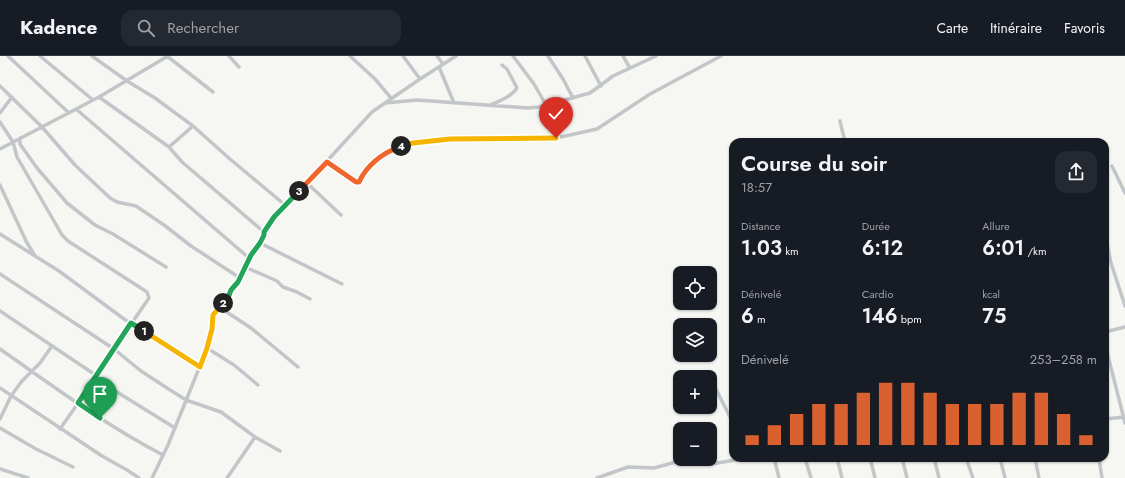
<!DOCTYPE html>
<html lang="fr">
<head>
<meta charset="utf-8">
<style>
  body { margin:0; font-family:Jost,sans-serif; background:#242831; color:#f1f3f6; height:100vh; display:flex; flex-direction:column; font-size:15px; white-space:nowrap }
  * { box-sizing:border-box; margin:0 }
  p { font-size:13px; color:#9ea1a6 }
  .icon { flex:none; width:22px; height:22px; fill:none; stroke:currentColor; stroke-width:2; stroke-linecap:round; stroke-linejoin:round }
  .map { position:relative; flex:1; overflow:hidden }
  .panel { position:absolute; left:729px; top:82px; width:380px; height:324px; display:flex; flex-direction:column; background:#171b24; border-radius:12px; box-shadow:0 1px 3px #0004 }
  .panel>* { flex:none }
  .fabs { position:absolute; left:673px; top:210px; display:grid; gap:8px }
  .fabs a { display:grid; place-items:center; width:44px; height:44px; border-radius:8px; background:#171b24; box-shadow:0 1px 3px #0004; font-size:20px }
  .pin { position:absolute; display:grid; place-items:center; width:34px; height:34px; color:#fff; margin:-41px -17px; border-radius:50% 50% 50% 0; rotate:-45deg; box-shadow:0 0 4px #0007 }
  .pin .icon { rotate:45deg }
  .km { position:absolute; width:20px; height:20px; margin:-10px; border-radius:50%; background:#222; color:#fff; font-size:11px; line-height:20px; text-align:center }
  .round { display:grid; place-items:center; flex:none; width:42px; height:42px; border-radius:12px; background:#242831 }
  .summary { display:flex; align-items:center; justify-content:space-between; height:68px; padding:0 12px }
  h1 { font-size:22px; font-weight:600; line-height:30px }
  .figures { display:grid; grid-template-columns:repeat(3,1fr); gap:6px; height:68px; padding:4px 12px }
  .figures div { display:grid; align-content:center }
  .figures b { font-size:20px; font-weight:600 }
  .figures small { font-size:11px; font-weight:400 }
  .figures p { font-size:11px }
  .chart { height:112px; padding:8px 12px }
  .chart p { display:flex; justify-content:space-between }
  .chart svg { width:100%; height:72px; margin-top:4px; stroke:#d96130; stroke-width:6 }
  header { display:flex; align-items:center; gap:24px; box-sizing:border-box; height:56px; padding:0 20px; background:#171b24; border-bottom:1px solid #363941 }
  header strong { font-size:19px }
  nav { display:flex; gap:22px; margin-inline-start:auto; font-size:14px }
  .search { width:280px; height:36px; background:#242831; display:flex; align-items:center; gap:10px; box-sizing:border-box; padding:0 14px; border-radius:12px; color:#9ea1a6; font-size:15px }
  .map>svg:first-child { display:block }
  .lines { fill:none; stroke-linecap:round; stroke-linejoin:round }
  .street { stroke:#c2c6c9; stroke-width:3.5 }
  .split-1-casing { stroke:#fff; stroke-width:8 }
  .split-2-casing { stroke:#fff; stroke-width:8 }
  .split-3-casing { stroke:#fff; stroke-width:8 }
  .split-4-casing { stroke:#fff; stroke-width:8 }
  .split-5-casing { stroke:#fff; stroke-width:8 }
  .split-1 { stroke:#22a559; stroke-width:5 }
  .split-2 { stroke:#f5b400; stroke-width:5 }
  .split-3 { stroke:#22a559; stroke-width:5 }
  .split-4 { stroke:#f0652b; stroke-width:5 }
  .split-5 { stroke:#f5b400; stroke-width:5 }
</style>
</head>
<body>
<header>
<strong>Kadence</strong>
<div class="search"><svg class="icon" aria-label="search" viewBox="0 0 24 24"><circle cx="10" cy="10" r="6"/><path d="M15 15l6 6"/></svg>Rechercher</div>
<nav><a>Carte</a><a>Itinéraire</a><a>Favoris</a></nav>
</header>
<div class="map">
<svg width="1125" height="422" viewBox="0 0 1125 422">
  <rect width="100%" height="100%" fill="#f6f6f3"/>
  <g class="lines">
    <path class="street" d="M8,0L69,57
      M40,0L93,44
      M92,0L127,25L155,42L193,70L230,103L285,149
      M167,0L213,36
      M229,0L239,11
      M350,0L375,23L391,42
      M403,0L420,23
      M437,0L443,8
      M513,0L534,28L546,49
      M548,0L563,23L573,42
      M585,0L601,30
      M623,0L630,12
      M439,11L454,47
      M0,30L42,71L75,109L110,142L117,146L136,150L164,169L191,190L240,222
      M99,41L169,91L182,106L264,176
      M385,47L417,44L528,52L539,51L590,37L613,20L656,0
      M490,49C499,45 511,41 517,32L507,13L502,9
      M76,53L249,202
      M0,57L12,41
      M840,65L845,86
      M0,66L13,86L17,101L62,179L68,185L147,236L149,242L114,293L97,320L60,373
      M20,82V88L37,112L67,147L95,169L113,178L166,211
      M169,91L193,70
      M0,93L99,41L168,0
      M327,106L357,127L365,116L375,105L396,92L413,87L450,83L556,82L597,73L650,38L721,0
      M1112,110L1125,137
      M307,127L341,159
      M0,129L26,185L35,200
      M0,178L59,215L124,263L200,311
      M1105,178L1111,207L1125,250
      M260,187L342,228
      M245,211L277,225L283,231L297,236L310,243
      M0,218L114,293L141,315L167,332L186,344L221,356L255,381L280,395
      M219,251L251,272L298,311
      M0,255L97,320L117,336L175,372
      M1105,276L1125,271
      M1105,288L1125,367
      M207,292L234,309L258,329
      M0,293C53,330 105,369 163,399
      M713,327L733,367
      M0,332L102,400L127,414L139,422
      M0,363L11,340L22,325L40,307L52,290
      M1105,363L1125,361
      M0,372L36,393L73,411
      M774,402L779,422
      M805,402L811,422
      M837,402L842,422
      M870,402L875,422
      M902,402L907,422
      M934,402L939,422
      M966,402L973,422
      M1000,402L1005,422
      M1035,402L1039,422
      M1099,402L1102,422
      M0,413L28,422
      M152,422L168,389L204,300L212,273L213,259L215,255L228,242L231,234L238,226L251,199L260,187L264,179V176L269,168L372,56L420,23L456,0
      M227,422L255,381
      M597,422L628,411L654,412L683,404L712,408L746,402"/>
  </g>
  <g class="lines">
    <defs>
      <path id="split-1" d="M100,362L78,347L131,267L144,275"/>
      <path id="split-2" d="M144,275L200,311L207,292L212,273L213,259L223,247"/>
      <path id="split-3" d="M223,247L228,242L231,234L238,226L251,199L260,187L264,179V176L274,161L299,135"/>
      <path id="split-4" d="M299,135L327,106L356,126H359C367,109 383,97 401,90"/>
      <path id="split-5" d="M401,90L413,87L450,83L556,82"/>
    </defs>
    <use href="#split-1" class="split-1-casing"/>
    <use href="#split-2" class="split-2-casing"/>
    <use href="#split-3" class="split-3-casing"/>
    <use href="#split-4" class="split-4-casing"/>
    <use href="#split-5" class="split-5-casing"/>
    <use href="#split-1" class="split-1"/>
    <use href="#split-2" class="split-2"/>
    <use href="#split-3" class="split-3"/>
    <use href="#split-4" class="split-4"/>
    <use href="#split-5" class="split-5"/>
  </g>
</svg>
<div class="fabs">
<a><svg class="icon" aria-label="locate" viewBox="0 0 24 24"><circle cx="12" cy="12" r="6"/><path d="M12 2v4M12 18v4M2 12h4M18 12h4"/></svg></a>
<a><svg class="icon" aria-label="layers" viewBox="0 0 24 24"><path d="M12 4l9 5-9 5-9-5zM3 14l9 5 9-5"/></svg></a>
<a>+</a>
<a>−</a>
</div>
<div class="pin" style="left:100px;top:362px;background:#1e9e55"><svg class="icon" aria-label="arrive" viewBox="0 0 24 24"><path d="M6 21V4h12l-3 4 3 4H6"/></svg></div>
<div class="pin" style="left:556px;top:82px;background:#d93025"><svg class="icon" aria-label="check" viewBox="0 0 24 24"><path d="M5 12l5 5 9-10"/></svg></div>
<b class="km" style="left:144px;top:275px">1</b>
<b class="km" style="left:223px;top:247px">2</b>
<b class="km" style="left:299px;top:135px">3</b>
<b class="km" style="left:401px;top:90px">4</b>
<section class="panel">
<div class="summary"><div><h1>Course du soir</h1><p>18:57</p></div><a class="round"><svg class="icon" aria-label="share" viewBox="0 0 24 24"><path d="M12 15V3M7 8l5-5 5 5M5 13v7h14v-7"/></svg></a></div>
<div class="figures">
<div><p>Distance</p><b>1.03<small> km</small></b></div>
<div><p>Durée</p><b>6:12</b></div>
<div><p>Allure</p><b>6:01<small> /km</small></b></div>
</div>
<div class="figures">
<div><p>Dénivelé</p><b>6<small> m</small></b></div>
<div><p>Cardio</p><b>146<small> bpm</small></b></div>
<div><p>kcal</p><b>75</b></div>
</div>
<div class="chart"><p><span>Dénivelé</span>253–258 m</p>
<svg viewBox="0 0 160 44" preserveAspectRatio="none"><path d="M5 44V38M15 44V32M25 44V25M35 44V19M45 44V19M55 44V12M65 44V6M75 44V6M85 44V12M95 44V19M105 44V19M115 44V19M125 44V12M135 44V12M145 44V25M155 44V38"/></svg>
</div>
</section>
</div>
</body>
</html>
